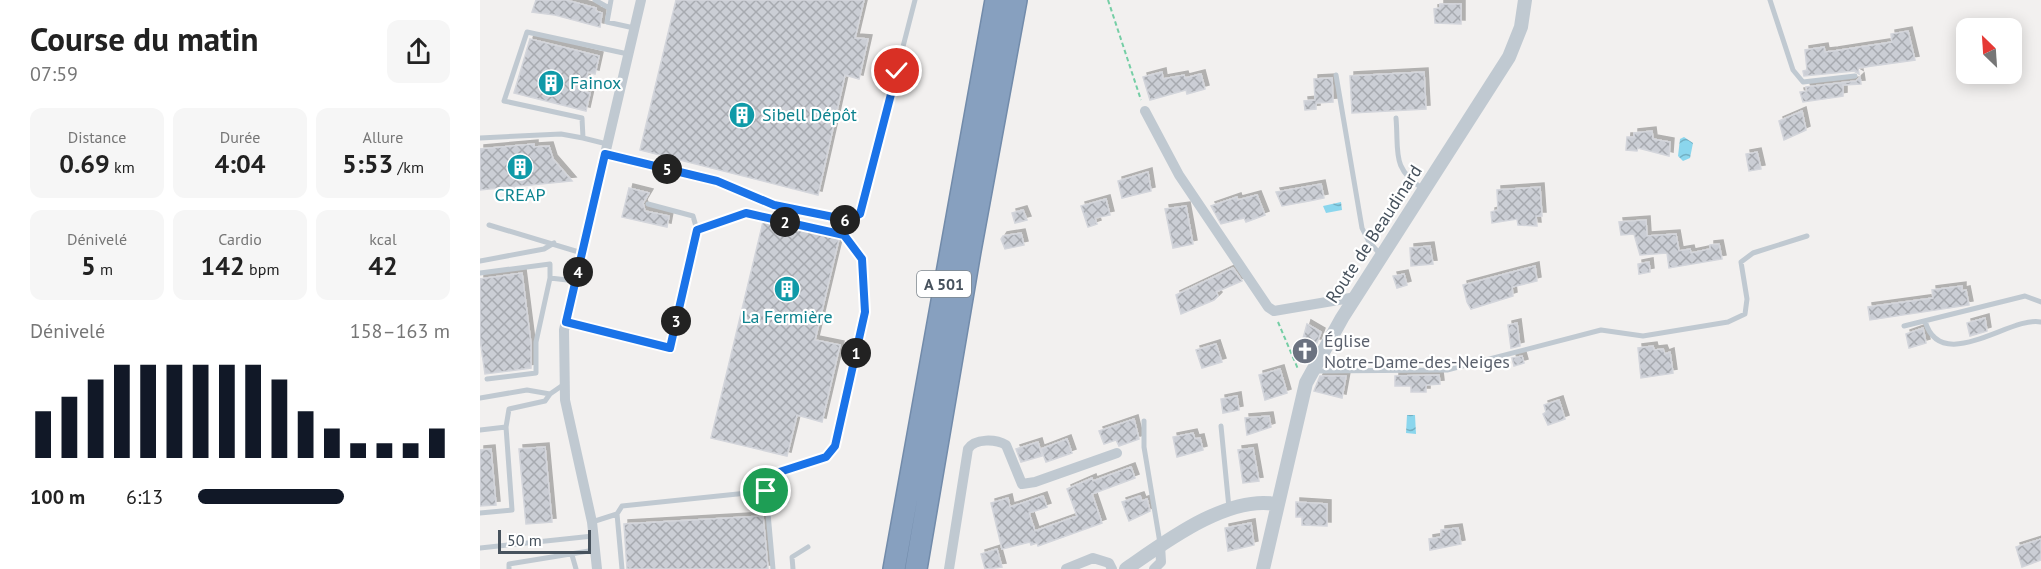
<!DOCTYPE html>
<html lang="fr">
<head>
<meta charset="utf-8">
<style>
  body { margin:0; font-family:"PT Sans",sans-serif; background:#f6f6f6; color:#222; height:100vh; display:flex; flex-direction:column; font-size:22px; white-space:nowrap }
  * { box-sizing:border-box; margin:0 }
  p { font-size:20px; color:#767676 }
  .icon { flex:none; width:33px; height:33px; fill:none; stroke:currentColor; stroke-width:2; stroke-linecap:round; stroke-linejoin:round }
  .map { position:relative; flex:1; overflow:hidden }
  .panel { display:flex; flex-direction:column; background:#fff; width:480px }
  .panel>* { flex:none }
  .needle { width:39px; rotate:335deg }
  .buttons { position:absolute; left:1476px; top:18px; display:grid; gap:12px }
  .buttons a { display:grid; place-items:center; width:66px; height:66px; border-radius:12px; background:#fff; box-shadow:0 3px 15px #0003; font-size:30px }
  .scale { position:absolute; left:18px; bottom:15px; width:93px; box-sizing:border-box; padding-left:6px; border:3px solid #47525d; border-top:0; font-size:16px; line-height:21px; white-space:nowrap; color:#47525d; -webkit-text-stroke:4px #fff; paint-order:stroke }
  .pin { position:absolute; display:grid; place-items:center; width:51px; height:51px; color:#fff; margin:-26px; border:3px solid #fff; border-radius:50%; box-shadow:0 2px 6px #0007 }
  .km { position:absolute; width:30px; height:30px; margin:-15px; border-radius:50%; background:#222; color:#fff; font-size:16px; line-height:30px; text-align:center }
  .round { display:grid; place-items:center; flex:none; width:63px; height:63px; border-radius:12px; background:#f6f6f6 }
  .overview { display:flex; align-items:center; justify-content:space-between; height:102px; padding:0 30px }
  h1 { font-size:33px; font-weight:600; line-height:45px }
  .metrics { display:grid; grid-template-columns:repeat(3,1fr); gap:9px; height:102px; padding:6px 30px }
  .metrics div { display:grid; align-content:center; border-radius:12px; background:#f6f6f6; text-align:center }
  .metrics b { font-size:26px; font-weight:600 }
  .metrics small { font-size:16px; font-weight:400 }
  .metrics p { font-size:16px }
  .chart { height:168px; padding:12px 30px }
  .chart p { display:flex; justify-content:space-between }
  .chart svg { width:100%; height:108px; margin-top:6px; stroke:#111827; stroke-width:6 }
  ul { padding:0 30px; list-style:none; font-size:20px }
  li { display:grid; grid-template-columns:96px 72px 1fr; align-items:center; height:45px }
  li i { height:15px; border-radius:8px; background:#111827 }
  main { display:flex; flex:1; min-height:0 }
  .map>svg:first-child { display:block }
  .water { fill:url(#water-waves) }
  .building { fill:url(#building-cross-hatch); stroke:#d3d5db; stroke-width:1.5; filter:url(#shadow) }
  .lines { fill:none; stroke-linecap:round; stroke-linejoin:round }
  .motorway-casing { stroke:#728baa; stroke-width:24 }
  .path { stroke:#75cea5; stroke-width:2; stroke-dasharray:4.5 3; stroke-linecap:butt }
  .service { stroke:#c0c9d1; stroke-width:5 }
  .minor { stroke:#c0c9d1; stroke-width:10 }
  .tertiary { stroke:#c0c9d1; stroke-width:14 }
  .motorway { stroke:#87a0bf; stroke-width:21 }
  .route-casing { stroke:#fff; stroke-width:12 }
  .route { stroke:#1a73e8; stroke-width:8 }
  .labels { text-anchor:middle; stroke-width:4.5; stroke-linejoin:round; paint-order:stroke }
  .shield { fill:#fff; stroke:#7e868e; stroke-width:1.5 }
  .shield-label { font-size:16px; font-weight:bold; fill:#47525d }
  .culture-label { font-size:18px; fill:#0d838f; stroke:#fff; text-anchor:start }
  .street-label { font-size:18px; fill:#47525d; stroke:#fff }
  .worship-label { font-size:18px; fill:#5b616d; stroke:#fff; text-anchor:start }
</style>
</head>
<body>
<main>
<section class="panel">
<div class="overview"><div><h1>Course du matin</h1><p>07:59</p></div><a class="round"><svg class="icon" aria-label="share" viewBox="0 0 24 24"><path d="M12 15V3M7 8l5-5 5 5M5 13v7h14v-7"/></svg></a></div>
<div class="metrics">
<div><p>Distance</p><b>0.69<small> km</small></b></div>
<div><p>Durée</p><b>4:04</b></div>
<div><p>Allure</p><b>5:53<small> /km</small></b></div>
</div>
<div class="metrics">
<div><p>Dénivelé</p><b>5<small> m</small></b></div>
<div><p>Cardio</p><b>142<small> bpm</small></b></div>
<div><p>kcal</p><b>42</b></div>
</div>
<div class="chart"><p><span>Dénivelé</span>158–163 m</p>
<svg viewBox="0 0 160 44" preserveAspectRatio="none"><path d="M5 44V25M15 44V19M25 44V12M35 44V6M45 44V6M55 44V6M65 44V6M75 44V6M85 44V6M95 44V12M105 44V25M115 44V32M125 44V38M135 44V38M145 44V38M155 44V32"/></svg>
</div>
<ul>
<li><b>100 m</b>6:13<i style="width:58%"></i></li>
</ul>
</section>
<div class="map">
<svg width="1561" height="569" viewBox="0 0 1561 569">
  <defs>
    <pattern id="water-waves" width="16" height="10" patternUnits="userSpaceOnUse" patternTransform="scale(1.5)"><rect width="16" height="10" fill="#8bd6ed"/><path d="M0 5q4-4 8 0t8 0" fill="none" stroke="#73b0c3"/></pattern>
    <pattern id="building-cross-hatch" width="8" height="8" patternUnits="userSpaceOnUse" patternTransform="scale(1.5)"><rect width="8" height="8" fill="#cbced5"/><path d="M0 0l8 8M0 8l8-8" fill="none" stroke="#a7aab0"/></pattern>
    <filter id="shadow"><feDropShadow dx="4" dy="-4" stdDeviation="0" flood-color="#0004"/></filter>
  </defs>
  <rect width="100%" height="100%" fill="#f2f0ef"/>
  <path class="water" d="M1204,137L1213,143L1210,158L1203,161L1198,156L1200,139Z
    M861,202L862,210L846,213L843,206Z
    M927,415H935L936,434L926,433Z"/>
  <path class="building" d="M56,0H86L116,8V11L122,13L120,27L75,15L52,12Z
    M196,0H384L375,38L388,39L379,79L365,75L338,195L160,150Z
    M960,4H981V24L955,23L954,9L960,8Z
    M1428,31L1435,60L1378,68L1379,74L1374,71L1324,76L1323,71L1327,70L1325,50L1344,47L1345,52L1354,51L1412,42L1411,34Z
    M50,39L119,56L115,74L108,72L103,91L110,93L106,111L34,93Z
    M682,72L683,79L704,75L705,78L721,74L725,89L707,94L706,90L670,100L663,77Z
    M944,72L946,109L872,113L870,76Z
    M1380,77L1381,84L1363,85V96L1323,102L1320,92L1327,91L1326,87L1376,81Z
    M852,78L853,102L836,103V109L825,110L824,101L835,100L834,79Z
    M1322,111L1326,130L1304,140L1299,121Z
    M1172,131L1173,139L1190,142L1189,156L1158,148L1157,151L1146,150L1147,137H1154V133Z
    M54,144V147L69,146L73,159L92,181L0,190V149Z
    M1277,152L1281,169L1269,171L1266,154Z
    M668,172L671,191L642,198L638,181Z
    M841,184L844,198L829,201L802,206L796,192Z
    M1060,187L1062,216H1056L1057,226L1038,225L1037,219L1012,223L1011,212L1018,210L1017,190Z
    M149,188L169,193L163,203L165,211L189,216L187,227L142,217Z
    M777,195L785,215L766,222L764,218L741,224L731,206L757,197L758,200Z
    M626,199L630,215L615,218L617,224L608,227L601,206Z
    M706,206L713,244L693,248L685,209Z
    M543,210L547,220L535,223L532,213Z
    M1166,220L1167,236L1196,234L1199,251L1210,249L1211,253L1230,249V245L1239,244L1242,259L1189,268L1187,253L1160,255L1154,234L1141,235L1139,222Z
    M283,222L359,239L335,340L360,345L342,422L317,415L307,456L231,438Z
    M541,233L544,245L525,249L521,239L523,236Z
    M950,246L953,264L931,266L930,248Z
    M1169,262L1170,272L1159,274L1158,264Z
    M1055,266L1057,281L1032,287L1033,296L991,309L987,302L983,285Z
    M753,268L762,281L736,292L738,296L734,300L701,314L696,295Z
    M42,273L51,344V368L5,374L0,339V279Z
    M924,274L927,285L917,288L913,276Z
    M1482,286V291L1486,290L1489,305L1390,320L1388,307L1453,298L1452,290Z
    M1505,318L1507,331L1490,336L1487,323Z
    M1037,323L1040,346L1031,348L1028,325Z
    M827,324L841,332L837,343H833L827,362L817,360Z
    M1443,328L1446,343L1429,348L1426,334Z
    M736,344L742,362L722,368L716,350Z
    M1173,346L1174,350L1183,349L1185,354L1190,352L1193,373L1161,378L1158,348Z
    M1042,356L1044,363L1034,366L1032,358Z
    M800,369L807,393L785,400L779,375Z
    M959,375L960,384L946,385V392H931V386H915V376Z
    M840,376H866L862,398L834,391Z
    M757,396L759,410L743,413L741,399Z
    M1079,400L1085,419L1068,425L1063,414L1066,412L1064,405Z
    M789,416L791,427L767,435L765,418Z
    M654,419L659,439L639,446L636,440L624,444L619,431Z
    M713,433L715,439L720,438L723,450L697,457L693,437Z
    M587,439L592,453L566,462L561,449Z
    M558,442L562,456L541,462L536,449Z
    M65,447L72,522L46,524L39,449Z
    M773,448L779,481L763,483L758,450Z
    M11,449L16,505L0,506V450Z
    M651,467L655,478L612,494L622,523L558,546L557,543L551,545L550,542L522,549L511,503L528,498L530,507L563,496L567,507L549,513L555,531L597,516L587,489L612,478L613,481Z
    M660,496L662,501L667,499L670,511L649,521L642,502Z
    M816,502L847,504V526L822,525V517H816Z
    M283,516L288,569H147L144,524Z
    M771,523L774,545L748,551L745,528Z
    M978,528L981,544L950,550L949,539L961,537V530Z
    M1561,539V560L1542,567L1536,547Z
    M517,549L522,567L505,569L501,554Z"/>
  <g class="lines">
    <defs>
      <path id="motorway" d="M414,569L516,0
        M436,569L490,251L536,0"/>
    </defs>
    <use href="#motorway" class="motorway-casing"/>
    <path class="path" d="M628,0L661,100
      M798,322L818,369"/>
    <path class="service" d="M115,0L129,8
      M131,0L127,22L154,28
      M1290,0L1313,70L1323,82L1375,76
      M856,75L882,228L889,242L901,255
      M916,118C919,153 911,168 943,189
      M0,138L81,134L103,138
      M127,144L103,138L102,118L24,101L47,32L148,54
      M125,154L237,181L294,205L368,220L380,214L435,0
      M168,204L213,216L217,230
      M9,225L102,253
      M0,261L64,249L74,243
      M0,273L70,264V278
      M1445,321C1461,376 1531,315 1561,322
      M86,322L190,348L217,230L266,213L364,235L382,259L385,312L355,446L346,457L290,475L286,491L142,506L137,514
      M1424,326L1545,296L1561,302
      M835,371L967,370L1121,330L1163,336L1248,322L1265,314L1267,299L1261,262L1273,253L1327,236
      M7,379L56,373V342L70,278L96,281
      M0,398L47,390L70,394L83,385
      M664,421V447L680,543
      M741,426L749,508
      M0,430L26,427
      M286,491L293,569
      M0,513L32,510L26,427L29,409L65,401L70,394
      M112,522L137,514L142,569
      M0,548L113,536
      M92,555L96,569
      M29,569V564L115,550
      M313,569L312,557L328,547"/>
    <path class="minor" d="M665,111L699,175L788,307L794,311L876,297
      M117,569L112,522L85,400L84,330L161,0
      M469,569L488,449C495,438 516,439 526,445L542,484L555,482L637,453
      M586,569L613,558L629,563L632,569
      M674,569L681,562L680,545"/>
    <path class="tertiary" d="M646,569C685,542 747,495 796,504
      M783,569L826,383L862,318L1029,57L1041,27L1045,0"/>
    <use href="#motorway" class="motorway"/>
  </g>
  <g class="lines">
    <defs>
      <path id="route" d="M286,491L290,475L346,457L355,446L385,312L382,259L364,235L266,213L217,230L190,348L86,322L125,154L237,181L294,205L368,220L380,214L417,71"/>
    </defs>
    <use href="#route" class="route-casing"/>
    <use href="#route" class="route"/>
  </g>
  <defs>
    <symbol id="building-disc" viewBox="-11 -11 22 22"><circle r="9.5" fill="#0f9aa8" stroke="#fff"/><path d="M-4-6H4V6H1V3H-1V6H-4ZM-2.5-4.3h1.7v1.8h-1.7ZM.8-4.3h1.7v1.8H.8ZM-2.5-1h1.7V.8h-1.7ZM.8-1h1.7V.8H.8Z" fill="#fff"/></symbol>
    <symbol id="church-disc" viewBox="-11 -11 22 22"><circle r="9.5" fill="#6b7280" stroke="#fff"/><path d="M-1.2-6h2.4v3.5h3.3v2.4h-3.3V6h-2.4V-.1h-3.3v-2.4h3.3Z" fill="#fff"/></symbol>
  </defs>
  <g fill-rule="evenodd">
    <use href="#building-disc" x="56" y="68" width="30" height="30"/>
    <use href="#building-disc" x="247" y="100" width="30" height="30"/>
    <use href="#building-disc" x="25" y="152" width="30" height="30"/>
    <use href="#building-disc" x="292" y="274" width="30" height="30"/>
    <use href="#church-disc" x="810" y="336" width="30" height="30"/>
  </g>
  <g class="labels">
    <rect class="shield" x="437" y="271" width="54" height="26" rx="4.5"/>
    <g class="shield-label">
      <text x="464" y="290">A 501</text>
    </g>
    <g class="culture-label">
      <text x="90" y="89">Fainox</text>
      <text x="282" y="121">Sibell Dépôt</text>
      <text x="40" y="201" text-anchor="middle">CREAP</text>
      <text x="307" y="323" text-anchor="middle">La Fermière</text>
    </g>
    <g class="street-label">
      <text transform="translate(894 234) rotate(-57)" y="6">Route de Beaudinard</text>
    </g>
    <g class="worship-label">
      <text x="844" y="347">Église<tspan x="844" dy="21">Notre-Dame-des-Neiges</tspan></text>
    </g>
  </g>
</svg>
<div class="buttons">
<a><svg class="needle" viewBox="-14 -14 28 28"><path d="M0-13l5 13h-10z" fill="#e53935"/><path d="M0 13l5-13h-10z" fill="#767676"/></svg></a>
</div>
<div class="scale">50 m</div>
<div class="pin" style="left:286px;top:491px;background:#1e9e55"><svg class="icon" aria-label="arrive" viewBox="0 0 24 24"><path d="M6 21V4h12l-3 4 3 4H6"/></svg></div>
<div class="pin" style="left:417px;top:71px;background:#d93025"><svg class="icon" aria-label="check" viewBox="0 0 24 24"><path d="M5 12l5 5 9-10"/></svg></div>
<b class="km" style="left:376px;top:353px">1</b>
<b class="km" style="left:305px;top:222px">2</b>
<b class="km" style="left:196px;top:321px">3</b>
<b class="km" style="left:98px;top:272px">4</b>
<b class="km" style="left:187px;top:169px">5</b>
<b class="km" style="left:365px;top:220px">6</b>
</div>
</main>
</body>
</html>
